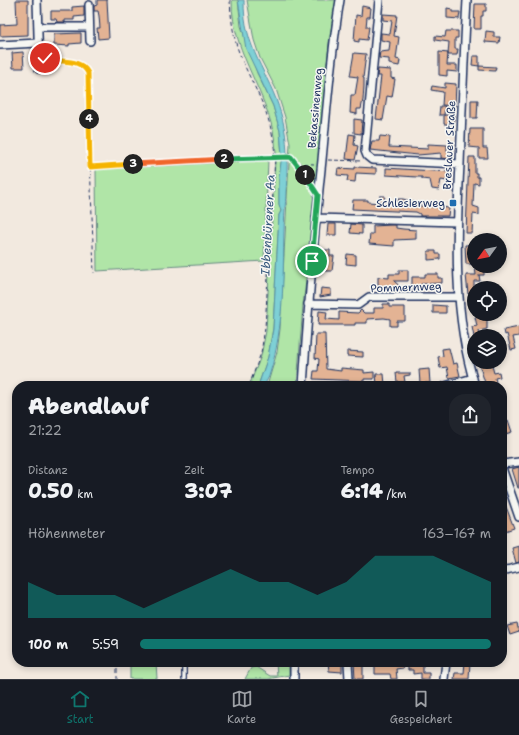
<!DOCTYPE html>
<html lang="de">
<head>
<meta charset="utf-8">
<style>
  body { margin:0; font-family:"Shantell Sans",sans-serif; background:#20242c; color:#f1f3f6; height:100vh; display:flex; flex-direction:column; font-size:15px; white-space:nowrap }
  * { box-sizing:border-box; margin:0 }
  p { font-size:13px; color:#9ea1a6 }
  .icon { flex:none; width:22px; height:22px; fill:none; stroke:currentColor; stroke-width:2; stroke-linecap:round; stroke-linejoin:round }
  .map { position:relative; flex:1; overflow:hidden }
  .details { position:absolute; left:12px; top:381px; width:495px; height:286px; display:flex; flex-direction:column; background:#171b24; border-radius:16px; box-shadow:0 2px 6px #0003 }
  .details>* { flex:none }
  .needle { width:26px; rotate:237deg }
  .tools { position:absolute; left:467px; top:233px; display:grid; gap:8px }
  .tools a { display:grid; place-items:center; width:40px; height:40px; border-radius:50%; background:#171b24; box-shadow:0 2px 6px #0003; font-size:20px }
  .pin { position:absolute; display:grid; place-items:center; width:34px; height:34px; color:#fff; margin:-17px; border:2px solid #fff; border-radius:50%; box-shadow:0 1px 4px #0007 }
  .km { position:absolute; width:20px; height:20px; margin:-10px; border-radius:50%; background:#222; color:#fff; font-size:11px; line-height:20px; text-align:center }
  .round { display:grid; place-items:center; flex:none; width:42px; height:42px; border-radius:16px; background:#20242c }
  .headline { display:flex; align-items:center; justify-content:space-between; height:68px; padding:0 16px }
  h1 { font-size:22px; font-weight:800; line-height:30px }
  .stats { display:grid; grid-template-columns:repeat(3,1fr); gap:6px; height:68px; padding:4px 16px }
  .stats div { display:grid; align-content:center }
  .stats b { font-size:20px; font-weight:800 }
  .stats small { font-size:11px; font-weight:400 }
  .stats p { font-size:11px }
  .chart { height:112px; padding:8px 16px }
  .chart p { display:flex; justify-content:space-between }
  .chart svg { width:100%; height:72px; margin-top:4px; fill:#0f766e; opacity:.7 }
  ul { padding:0 16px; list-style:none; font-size:13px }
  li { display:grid; grid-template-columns:64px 48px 1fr; align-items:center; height:30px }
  li i { height:10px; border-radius:5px; background:#0f766e }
  .tab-bar { display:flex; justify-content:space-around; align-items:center; height:56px; border-top:1px solid #363941; background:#171b24; font-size:11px; color:#9ea1a6 }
  .tab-bar a { display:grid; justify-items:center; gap:2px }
  .tab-bar .active { color:#0f766e }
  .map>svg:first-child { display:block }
  .green { fill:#b0e5a7; stroke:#668a82 }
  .water { fill:#7ed0d5; stroke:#5690a5 }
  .building { fill:#e3b394; stroke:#1b2f5e }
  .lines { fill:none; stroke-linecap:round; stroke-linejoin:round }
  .lane-casing { stroke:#1b2f5e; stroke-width:6 }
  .street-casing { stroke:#1b2f5e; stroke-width:10 }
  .path { stroke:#1b2f5e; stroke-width:1; stroke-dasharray:4 3; stroke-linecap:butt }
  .lane { stroke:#f6f6f2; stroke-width:3.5 }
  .street { stroke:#f6f6f2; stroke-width:7 }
  .split-1-casing { stroke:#fff; stroke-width:8 }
  .split-2-casing { stroke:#fff; stroke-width:8 }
  .split-3-casing { stroke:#fff; stroke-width:8 }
  .split-4-casing { stroke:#fff; stroke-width:8 }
  .split-5-casing { stroke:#fff; stroke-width:8 }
  .split-1 { stroke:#22a559; stroke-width:5 }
  .split-2 { stroke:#22a559; stroke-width:5 }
  .split-3 { stroke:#f0652b; stroke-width:5 }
  .split-4 { stroke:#f5b400; stroke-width:5 }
  .split-5 { stroke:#f5b400; stroke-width:5 }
  .poi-dot { fill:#1f6fb2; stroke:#f6f6f2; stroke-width:1.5 }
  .labels { text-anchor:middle; stroke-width:3; stroke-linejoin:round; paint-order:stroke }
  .street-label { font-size:11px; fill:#1b2f5e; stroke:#f6f6f2 }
  .poi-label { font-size:11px; fill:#1b2f5e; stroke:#f6f6f2; text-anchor:end }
  .water-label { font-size:12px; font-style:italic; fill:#34577c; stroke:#f6f6f2 }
</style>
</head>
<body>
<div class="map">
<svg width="519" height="679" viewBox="0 0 519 679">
  <rect width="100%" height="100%" fill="#f2e9df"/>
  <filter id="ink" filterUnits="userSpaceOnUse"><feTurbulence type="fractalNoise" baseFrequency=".025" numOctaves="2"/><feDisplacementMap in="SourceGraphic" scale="8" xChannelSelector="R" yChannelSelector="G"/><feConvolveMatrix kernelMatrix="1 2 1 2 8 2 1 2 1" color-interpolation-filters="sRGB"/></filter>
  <g filter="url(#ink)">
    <path class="green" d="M232,0H238L241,26L257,73L273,106L280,131L282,156H279L276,153C274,98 231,56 232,0Z
      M247,0H336L329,43L314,218L303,305L297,386H267L277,352L280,329L290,144L285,117L276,89L260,58L254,40Z
      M279,158H282L279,177V204L281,211L279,215L273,328L268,357L258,386H249L261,356L266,331L275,160Z
      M268,160L264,261L97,271L96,169Z
      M130,662H156L157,679H130Z
      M276,662H289V675L268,679H245L251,668L256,667L270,676H277Z"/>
    <path class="water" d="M238,0H244C243,48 269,72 281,114C292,151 285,192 284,231C283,278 284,328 270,373C269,378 266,381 264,386H258L268,357L273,329L279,215L281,211L279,204V177L282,155L280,131L273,106L246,49Z"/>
    <path class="building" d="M16,0H28V35L0,36V25L17,24Z
      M97,0H107L109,38L98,39L97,28H100L99,16L98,11H94V6L97,5Z
      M475,4H486V11H483V16H481V29H474Z
      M84,6V16L74,17V20H65V22H57L56,19H51V11H72V7Z
      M362,6L371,8L370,17H367L366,27H369L367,40L359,39V42L354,41L356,15L361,16Z
      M447,8L452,9V12H460L459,19L447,18Z
      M383,14L397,15L394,36L399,37L396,59L400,60L399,66L389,64V59L379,58L380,52L389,51L390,42L381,40V33L390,34L392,21L383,20Z
      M446,31H458V38H455V49H458L457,55H448L449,42L435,40V36L445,37Z
      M486,31L494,32V37H500L499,43L485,42Z
      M81,33V43L69,44V46L54,45V34Z
      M23,52L24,68H13L12,53Z
      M439,52L448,53L447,65H457V72L447,71V76L439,75Z
      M354,53L366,54L363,78H364V86L363,100L361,109H357V114L350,113L351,95H355L358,77L350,76Z
      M473,56H479V66L496,67L495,71L479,70V66L472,65Z
      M378,69L391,70V78L395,79L392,97L387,96L383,120L376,119L381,76H377Z
      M445,83L456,84L455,106L442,105L443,92L431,90L432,86L445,88Z
      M471,100H478L477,118H471Z
      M440,106H445L444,115H455L454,124H444V115H439Z
      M354,119L362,120L361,134L354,133Z
      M470,129H483V148H487L488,158H479V148L469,147Z
      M349,134L355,135L354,145L358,146L355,160L346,159Z
      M380,136L390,137L389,147L428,149V144L447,145V152H451V159L441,158V153L418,155L370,150L372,141H379Z
      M469,157H475V173H477V177H479V184L474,183L473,206L479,208V215L473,214L472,233H466Z
      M355,167L376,168V174L356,173L355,182L347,181L348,176L337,175L338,168L355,169Z
      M386,168L450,172V178H447V181L441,180L439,190L432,189L430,180L422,179V177H417L386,175Z
      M380,196H385L384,201H398V199H403L414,202L413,205L421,206L434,207V204H439V207L449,208L448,216H420V214L416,212L352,209L353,200H368V202L380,203Z
      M328,224H336V235H327Z
      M351,224L362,225V234L350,233Z
      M391,225H396V228L403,229L416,230V239L394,240V246L369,244L370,234H373V226Z
      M465,245H474L472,264H466Z
      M324,250H330V256H334L332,271H325Z
      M428,251H436V254H440V259L428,260Z
      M347,254L356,255V265L346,264Z
      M475,266H481V269L484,270V275H479L480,281H474V293L468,294L466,275H476Z
      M399,270H408V281H394L404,290H378V277L389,278V274H399Z
      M425,274H438V278H442V283L421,284V290H412V277H425Z
      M321,288L331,289V295L320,297Z
      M383,304H389V307H405V321H397V326H390V319L384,318L367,319V323H355V325H318L319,311L327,312L326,319L339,320V312L358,313L361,310L364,313H374V308H383Z
      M433,305L446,306V313H433Z
      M487,315V329L479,331L480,335L474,337L472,327L477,326L475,317Z
      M519,327V336L513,337L516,349L511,350L507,334L505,335L504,330Z
      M316,334H325L326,369L341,371V368L364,370V373L374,372V379H364V381L313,379L314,371H318L319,359L315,358Z
      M449,348L453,364L457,363L460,376L449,378L447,367L440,368L438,357L443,356L442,349Z
      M347,351L363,352V357L347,356Z
      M486,362H491L494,373L499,372L500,377L495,378L497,386H486L479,364Z
      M429,369L430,383H420L419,370Z
      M396,373H410V375L404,376L405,382H397Z
      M376,374H384L385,385H377Z
      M508,420L512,432L502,435V422Z
      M519,467V488H518L512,469Z
      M502,496L514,528L502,532Z
      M519,546V562L516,563L512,548Z
      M517,624L519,632L510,635L507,626Z
      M328,662H342V672L329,671Z
      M354,662H363V679H355Z
      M375,662L393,663L402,662L403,668L396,669L397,679H391L390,674H375Z
      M413,662H423V673H429V679H421V673L413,674V670H408V664H413Z
      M465,662H470L469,679H454L455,673H464Z"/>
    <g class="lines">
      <defs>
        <path id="lane" d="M184,662V679"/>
        <path id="street" d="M37,0L39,69
          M379,0L365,151L367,156L372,160L460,164
          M467,0C464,54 462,109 460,164C456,238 453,314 475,386
          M89,5L90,41
          M38,27H89
          M0,45L38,43
          M316,218L457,222
          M308,304L358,305L369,297H459
          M303,386C308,310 314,235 322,160C327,106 331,53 340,0
          M445,386L473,378
          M502,464L519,462
          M502,468L519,517
          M502,571L519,567
          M294,662V679
          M348,662L349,679
          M444,679L446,662"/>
      </defs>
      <use href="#lane" class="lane-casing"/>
      <use href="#street" class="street-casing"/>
      <path class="path" d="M230,0C231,18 233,38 240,55C256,94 272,111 275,157L265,328L261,353L249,386
        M46,59C60,64 80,57 87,73L94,273
        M328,160L363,161
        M297,163L314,164
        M90,167L258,157H291L313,185
        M117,662V679"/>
      <use href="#lane" class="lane"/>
      <use href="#street" class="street"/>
    </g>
  </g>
  <g class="lines" filter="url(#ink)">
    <defs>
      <path id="split-1" d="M305,175L318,195L312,261"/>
      <path id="split-2" d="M224,159L291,157L305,175"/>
      <path id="split-3" d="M133,164L224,159"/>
      <path id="split-4" d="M89,119L90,167L133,164"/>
      <path id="split-5" d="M45,58C60,64 80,57 88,73L89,119"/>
    </defs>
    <use href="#split-1" class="split-1-casing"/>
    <use href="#split-2" class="split-2-casing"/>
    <use href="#split-3" class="split-3-casing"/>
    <use href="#split-4" class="split-4-casing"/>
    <use href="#split-5" class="split-5-casing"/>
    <use href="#split-1" class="split-1"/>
    <use href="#split-2" class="split-2"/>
    <use href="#split-3" class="split-3"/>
    <use href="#split-4" class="split-4"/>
    <use href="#split-5" class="split-5"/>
  </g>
  <rect class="poi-dot" x="449" y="199" width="8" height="8" rx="2"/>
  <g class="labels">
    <g class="street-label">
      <text transform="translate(315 108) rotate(-85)" y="4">Bekassinenweg</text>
      <text transform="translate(449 145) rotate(-87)" y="4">Breslauer Straße</text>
      <text transform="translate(406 287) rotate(-2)" y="4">Pommernweg</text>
    </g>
    <g class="poi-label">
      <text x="445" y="207">Schlesierweg</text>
    </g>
    <g class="water-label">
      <text transform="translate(268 225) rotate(-87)" y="4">Ibbenbürener Aa</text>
    </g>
  </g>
</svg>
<div class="tools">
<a><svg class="needle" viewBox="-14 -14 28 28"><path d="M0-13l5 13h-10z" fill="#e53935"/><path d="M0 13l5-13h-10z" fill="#9ea1a6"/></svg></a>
<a><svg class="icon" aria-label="locate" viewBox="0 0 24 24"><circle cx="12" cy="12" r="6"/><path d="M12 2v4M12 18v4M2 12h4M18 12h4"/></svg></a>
<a><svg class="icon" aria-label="layers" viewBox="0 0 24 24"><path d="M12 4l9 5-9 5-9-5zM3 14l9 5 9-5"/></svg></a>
</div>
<div class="pin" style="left:312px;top:261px;background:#1e9e55"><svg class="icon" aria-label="arrive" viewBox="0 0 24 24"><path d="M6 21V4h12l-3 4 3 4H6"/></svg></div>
<div class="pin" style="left:45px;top:58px;background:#d93025"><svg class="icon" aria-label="check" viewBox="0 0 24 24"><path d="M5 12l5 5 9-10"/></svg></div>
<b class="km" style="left:305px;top:175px">1</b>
<b class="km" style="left:224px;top:159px">2</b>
<b class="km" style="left:133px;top:164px">3</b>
<b class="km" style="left:89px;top:119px">4</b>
<section class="details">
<div class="headline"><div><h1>Abendlauf</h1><p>21:22</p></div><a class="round"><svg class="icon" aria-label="share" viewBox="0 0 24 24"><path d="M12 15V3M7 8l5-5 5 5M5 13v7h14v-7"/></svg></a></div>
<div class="stats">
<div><p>Distanz</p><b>0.50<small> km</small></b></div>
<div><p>Zeit</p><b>3:07</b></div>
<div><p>Tempo</p><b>6:14<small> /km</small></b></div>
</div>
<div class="chart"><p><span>Höhenmeter</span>163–167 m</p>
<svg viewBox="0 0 160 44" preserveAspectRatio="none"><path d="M0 44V22L10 30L20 30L30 30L40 38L50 30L60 22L70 14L80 22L90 22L100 30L110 22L120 6L130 6L140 6L150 14L160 22V44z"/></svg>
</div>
<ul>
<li><b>100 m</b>5:59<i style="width:100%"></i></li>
</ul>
</section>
</div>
<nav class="tab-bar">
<a class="active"><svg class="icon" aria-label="home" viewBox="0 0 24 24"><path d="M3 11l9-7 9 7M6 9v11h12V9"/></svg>Start</a>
<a><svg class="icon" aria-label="map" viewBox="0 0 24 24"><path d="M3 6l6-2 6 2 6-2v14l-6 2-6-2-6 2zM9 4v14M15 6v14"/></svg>Karte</a>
<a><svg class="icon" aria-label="saved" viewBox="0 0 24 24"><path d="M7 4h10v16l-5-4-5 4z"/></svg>Gespeichert</a>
</nav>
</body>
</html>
